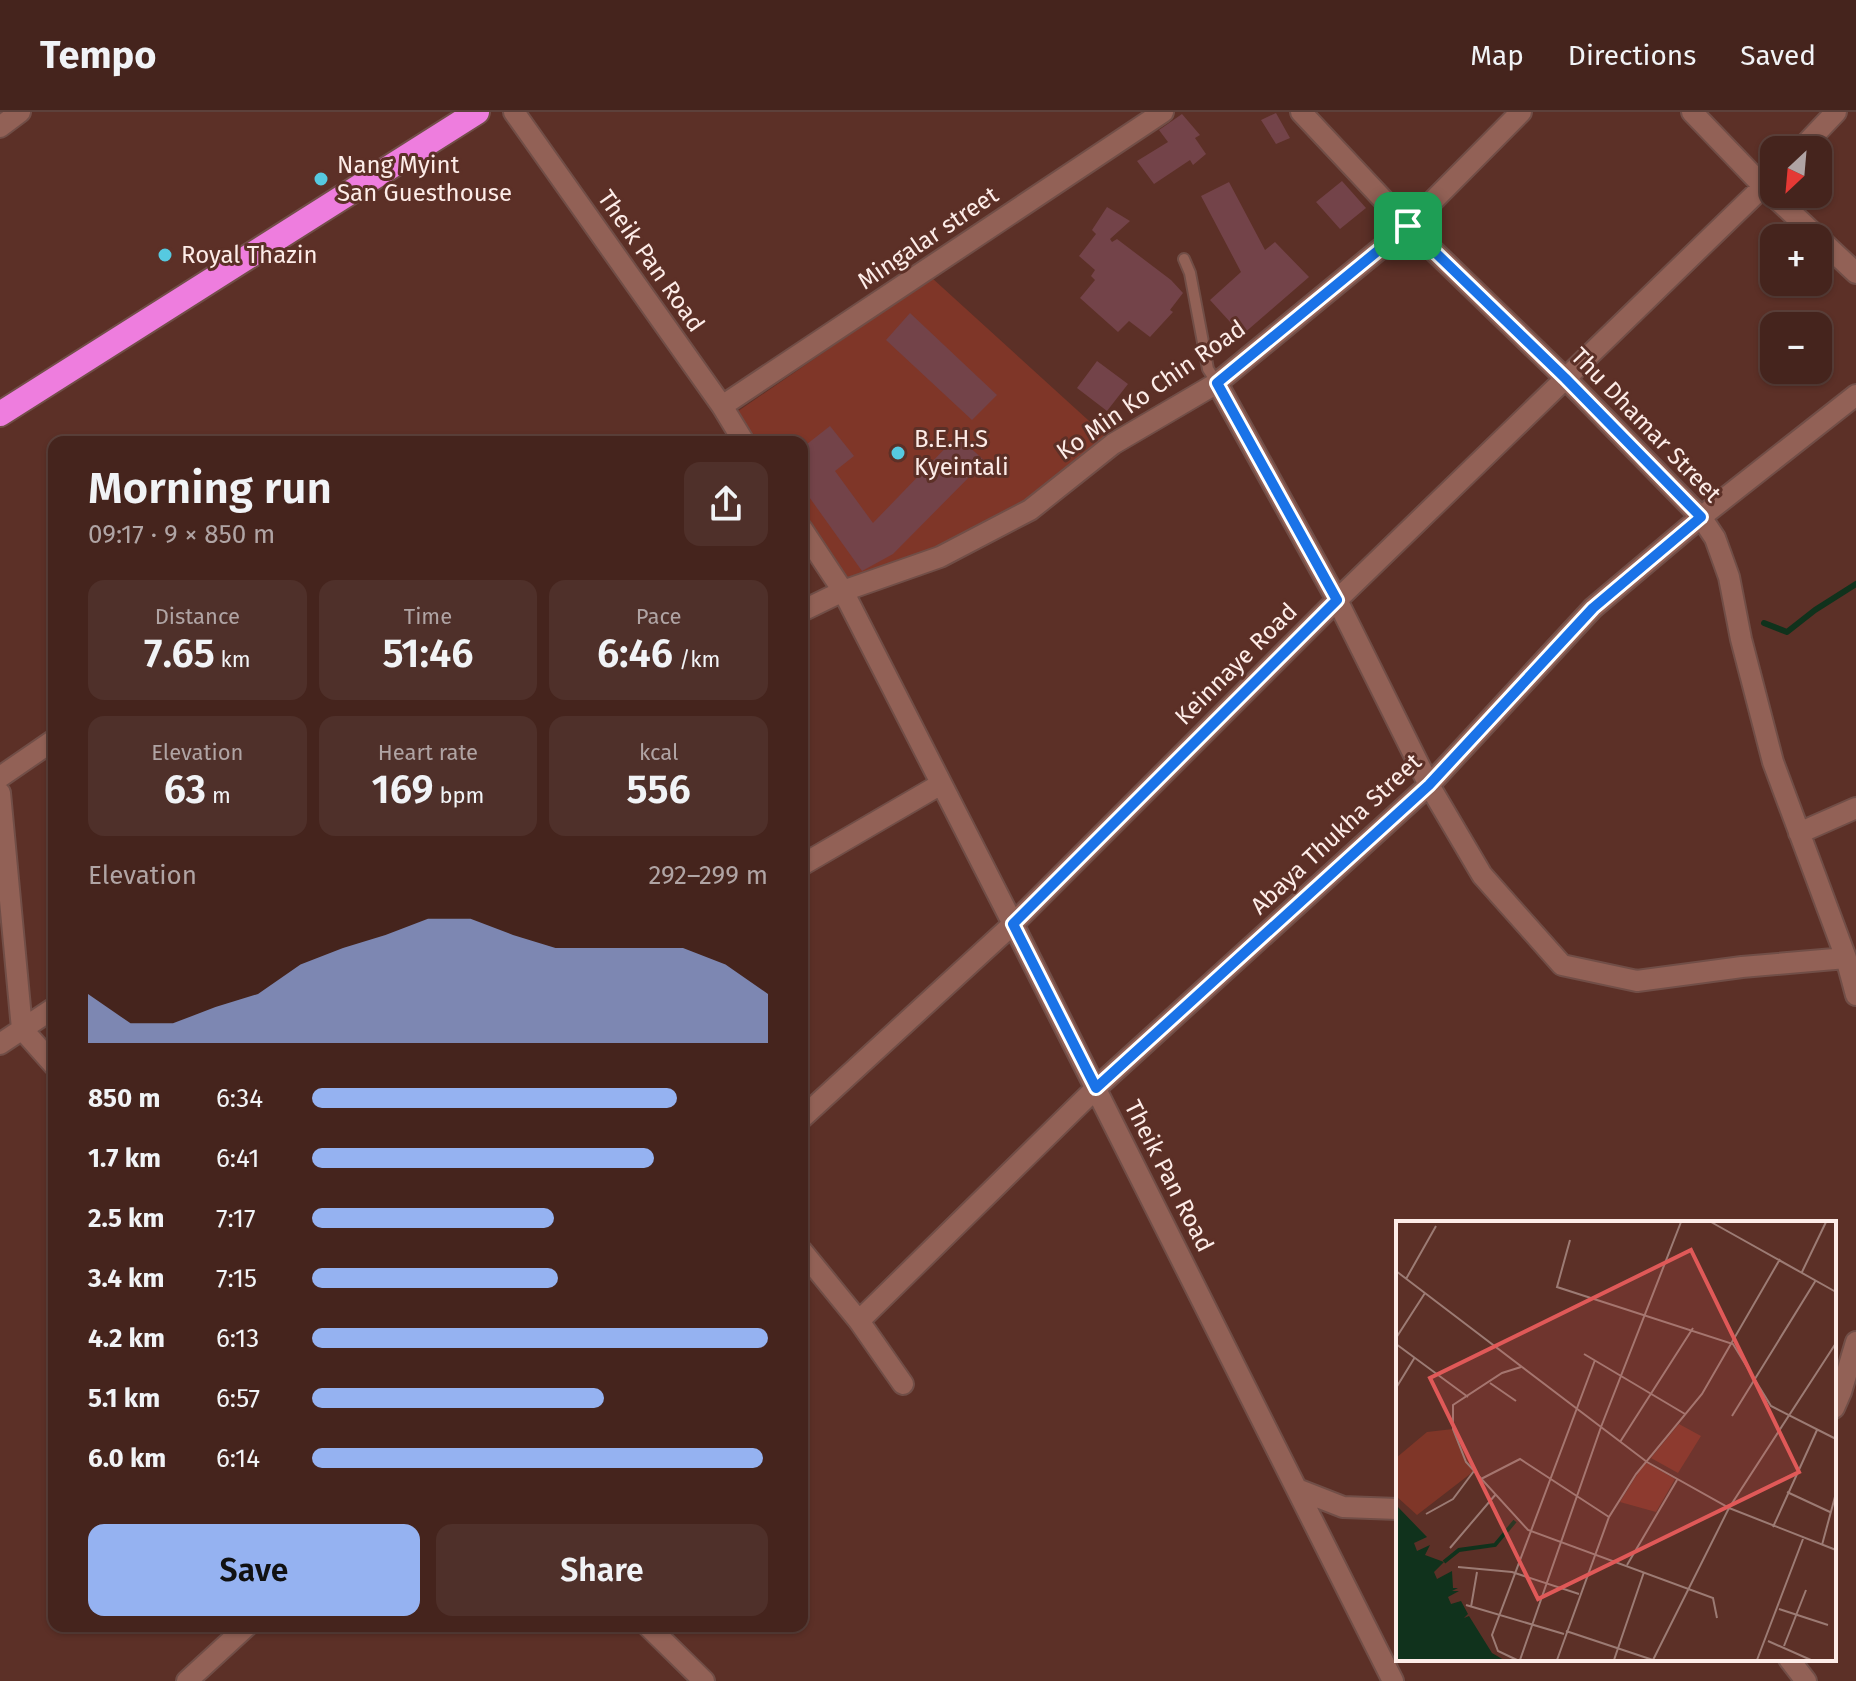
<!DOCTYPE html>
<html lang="en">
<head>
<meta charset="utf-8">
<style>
  body { margin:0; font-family:"Fira Sans",sans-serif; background:#4f302a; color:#f1f3f6; height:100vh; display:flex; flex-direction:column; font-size:30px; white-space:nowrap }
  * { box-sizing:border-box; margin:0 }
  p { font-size:26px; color:#b0a4a4 }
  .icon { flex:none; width:44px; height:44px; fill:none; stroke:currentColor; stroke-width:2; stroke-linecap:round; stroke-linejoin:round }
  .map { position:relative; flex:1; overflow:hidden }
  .drawer { position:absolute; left:48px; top:324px; width:760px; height:1196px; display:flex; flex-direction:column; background:#45241d; border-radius:16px; box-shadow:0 2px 6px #0004,0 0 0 2px #5d413b }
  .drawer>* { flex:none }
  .needle { width:52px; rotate:206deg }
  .tools { position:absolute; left:1760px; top:24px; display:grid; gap:16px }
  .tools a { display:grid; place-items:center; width:72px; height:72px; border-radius:16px; background:#45241d; box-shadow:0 2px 6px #0004,0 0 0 2px #5d413b; font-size:40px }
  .pin { position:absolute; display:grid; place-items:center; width:68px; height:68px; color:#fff; margin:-34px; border-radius:16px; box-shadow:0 4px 12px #0006 }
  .round { display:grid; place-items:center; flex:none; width:84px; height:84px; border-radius:16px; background:#4f302a }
  .summary { display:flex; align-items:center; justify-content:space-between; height:136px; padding:0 40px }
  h1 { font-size:44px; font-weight:600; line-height:60px }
  .metrics { display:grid; grid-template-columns:repeat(3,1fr); gap:12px; height:136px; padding:8px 40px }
  .metrics div { display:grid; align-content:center; border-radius:16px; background:#4f302a; text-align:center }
  .metrics b { font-size:40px; font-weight:600 }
  .metrics small { font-size:22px; font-weight:400 }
  .metrics p { font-size:22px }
  .chart { height:224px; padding:16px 40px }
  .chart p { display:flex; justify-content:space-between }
  .chart svg { width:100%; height:144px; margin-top:8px; fill:#95b2f1; opacity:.7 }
  .action { display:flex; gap:16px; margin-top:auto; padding:16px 40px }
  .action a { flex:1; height:92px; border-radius:16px; background:#95b2f1; color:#111; font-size:32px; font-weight:600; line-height:92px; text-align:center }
  .action a+a { background:#4f302a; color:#f1f3f6 }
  ul { padding:0 40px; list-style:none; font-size:26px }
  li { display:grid; grid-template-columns:128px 96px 1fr; align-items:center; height:60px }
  li i { height:20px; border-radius:10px; background:#95b2f1 }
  header { display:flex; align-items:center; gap:48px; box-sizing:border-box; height:112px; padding:0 40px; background:#45241d; border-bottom:2px solid #5d413b }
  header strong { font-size:38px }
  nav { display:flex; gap:44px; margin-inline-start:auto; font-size:28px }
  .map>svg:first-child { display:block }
  .green { fill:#7f3628 }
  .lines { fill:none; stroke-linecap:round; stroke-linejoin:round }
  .stream { stroke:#10321c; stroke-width:6 }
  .building { fill:#734349 }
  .lane-casing { stroke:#714e47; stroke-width:14 }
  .street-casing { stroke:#714e47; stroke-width:24 }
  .highway-casing { stroke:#714e47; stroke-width:28 }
  .lane { stroke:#926156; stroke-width:10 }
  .street { stroke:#926156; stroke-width:20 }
  .highway { stroke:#ee7dde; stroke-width:24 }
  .route-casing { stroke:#fff; stroke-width:16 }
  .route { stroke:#1a73e8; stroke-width:10 }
  .poi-dot { fill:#56c9e0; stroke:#5c3027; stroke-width:3 }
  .labels { text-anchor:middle; stroke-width:6; stroke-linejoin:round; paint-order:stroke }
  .poi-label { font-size:24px; fill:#fdece8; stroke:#5c3027; text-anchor:start }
  .street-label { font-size:24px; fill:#fdece8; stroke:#5c3027 }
  .inset-river { fill:none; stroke:#10321c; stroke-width:4 }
  .inset-road { fill:none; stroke:#9c7b74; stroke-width:2 }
  .view { fill:#e05958; fill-opacity:0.15; stroke:#e05958; stroke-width:4 }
  .inset-edge { fill:none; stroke:#fdece8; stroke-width:4 }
</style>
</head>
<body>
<header>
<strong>Tempo</strong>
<nav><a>Map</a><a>Directions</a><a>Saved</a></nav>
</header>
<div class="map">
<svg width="1856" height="1569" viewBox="0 0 1856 1569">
  <rect width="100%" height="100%" fill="#5c3027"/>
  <path class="green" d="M932,166L1110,328L1030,398L856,483L802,406V330H749L731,304Z"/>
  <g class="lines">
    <path class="stream" d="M1764,511L1787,520L1815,498L1856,472"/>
  </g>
  <path class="building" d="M1276,1L1290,26L1276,32L1261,8Z
    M1182,2L1200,23L1195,26L1206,42L1193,53L1190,48L1154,72L1137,49L1168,30L1159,18Z
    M1342,69L1366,96L1340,117L1316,90Z
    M1229,70L1265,138L1275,130L1309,165L1242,223L1210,188L1241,160L1201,84Z
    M1107,95L1130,109L1110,127L1112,130L1117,127L1171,168L1183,181L1170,198L1173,200L1150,225L1129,209L1118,220L1080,186L1095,168L1091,164L1095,158L1079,144L1096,122L1092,118Z
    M910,201L997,283L972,308L886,228Z
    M1097,249L1128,272L1107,299L1077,276Z
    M830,314L854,344L835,359L873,411L957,324L985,349L893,442L862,459L802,375V336Z"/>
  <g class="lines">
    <defs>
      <path id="lane" d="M1184,147L1190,161L1208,257L1217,271"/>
      <path id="street" d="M514,0L722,294L744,330
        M1301,0L1408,114L1565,266L1701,405L1715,426L1729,465L1741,527L1773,650L1846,846L1856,883
        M1692,0L1764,75L1856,161
        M0,15L20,0
        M1800,38L1836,0
        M1217,271L1337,488L1429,673L1482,763L1562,853L1637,869L1742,855L1846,846
        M722,294L1163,0
        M802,417L843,479L1013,812L1393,1569
        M802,499L843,479L940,445L1030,398L1113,332L1217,271L1408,114L1521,0
        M0,665L54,628
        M0,681L22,917L54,953
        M1799,721L1856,696
        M802,753L941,672
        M0,932L54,896
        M802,1006L1013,812L1337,488L1774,64
        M802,1139L859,1209L903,1272
        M859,1209L1096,976L1429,673L1593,496L1701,405L1856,283
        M1834,1296L1841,1280L1856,1230
        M1297,1377L1343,1395L1398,1397
        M648,1514L704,1569
        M1789,1547L1806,1569
        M187,1569L247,1514"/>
      <path id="highway" d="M0,302L477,0"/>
    </defs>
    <use href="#lane" class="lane-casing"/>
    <use href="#street" class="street-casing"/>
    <use href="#highway" class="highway-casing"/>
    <use href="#lane" class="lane"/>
    <use href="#street" class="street"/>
    <use href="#highway" class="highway"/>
  </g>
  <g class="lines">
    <defs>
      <path id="route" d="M1408,114L1565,266L1701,405L1593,496L1429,673L1096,976L1013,812L1337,488L1217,271Z"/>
    </defs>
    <use href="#route" class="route-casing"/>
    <use href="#route" class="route"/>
  </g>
  <g class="poi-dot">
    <circle cx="321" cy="67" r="8"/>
    <circle cx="165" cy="143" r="8"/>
    <circle cx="898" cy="341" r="8"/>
  </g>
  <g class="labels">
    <g class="poi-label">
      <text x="337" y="61">Nang Myint<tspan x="337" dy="28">San Guesthouse</tspan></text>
      <text x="181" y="151">Royal Thazin</text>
      <text x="914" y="335">B.E.H.S<tspan x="914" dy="28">Kyeintali</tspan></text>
    </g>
    <g class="street-label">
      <text transform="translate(928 126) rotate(-34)" y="8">Mingalar street</text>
      <text transform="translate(651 149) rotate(55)" y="8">Theik Pan Road</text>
      <text transform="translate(1151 278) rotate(-35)" y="8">Ko Min Ko Chin Road</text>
      <text transform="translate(1646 313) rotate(46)" y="8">Thu Dhamar Street</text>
      <text transform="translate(1236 552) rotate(-45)" y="8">Keinnaye Road</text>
      <text transform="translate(1336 722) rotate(-43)" y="8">Abaya Thukha Street</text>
      <text transform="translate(1169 1064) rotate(63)" y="8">Theik Pan Road</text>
    </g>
  </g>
  <g transform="translate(1396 1109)">
    <rect width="440" height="440" fill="#5c3027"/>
    <path d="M283,203L305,215L282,252L255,237ZM57,208L78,250L21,294L0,275V237L31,211ZM249,241L279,258L260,291L224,281Z" fill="#7f3628"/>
    <path d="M0,284L31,316L18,322L21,330L34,324L29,334L48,341L38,351L41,358L56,350L57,367H62L56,370H63L52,376L55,383L65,380L72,393L68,397L73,395L96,432L108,439H0Z" fill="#10321c"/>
    <path class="inset-river" d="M48,341L63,329L99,324L119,300"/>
    <path class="inset-road" d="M315,1L440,71M174,19L161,66L337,123L375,185L440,218M0,50L251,241L333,287L257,439L170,410M406,51L430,1M10,58L40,5M0,117L29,72M440,122L333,287L440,329M0,123L72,176M188,133L289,193M125,146L106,152L57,184V208L70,241L132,309L317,377L321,397M94,162L120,180M0,167L19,136M336,195L420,59M224,221L297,107M85,258L124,238L213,296M391,271L434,291M30,293L57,278L78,250M377,306L421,209M426,324L440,272M54,327L100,273M231,344L281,259M62,346L116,351L183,373M70,384L168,413M75,386L81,351M383,388L432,404M372,420L415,439M388,425L410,369M121,439L102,430L96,414L199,139M124,439L205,206L285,1M161,439L213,296L240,253L306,173L384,38M218,439L248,351M361,439L407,318"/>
    <path class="view" d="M295,29L403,251L142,378L34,157Z"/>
    <rect width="440" height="440" class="inset-edge"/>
  </g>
</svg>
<div class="tools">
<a><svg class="needle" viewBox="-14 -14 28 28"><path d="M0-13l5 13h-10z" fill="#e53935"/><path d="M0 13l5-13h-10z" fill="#b0a4a4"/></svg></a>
<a>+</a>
<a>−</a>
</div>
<div class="pin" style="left:1408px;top:114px;background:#1e9e55"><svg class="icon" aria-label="arrive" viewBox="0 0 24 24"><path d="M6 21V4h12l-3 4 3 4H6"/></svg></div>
<section class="drawer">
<div class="summary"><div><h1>Morning run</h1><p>09:17 · 9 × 850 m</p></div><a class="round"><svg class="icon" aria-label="share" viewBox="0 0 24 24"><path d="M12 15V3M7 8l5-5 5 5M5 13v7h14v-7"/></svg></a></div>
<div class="metrics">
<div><p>Distance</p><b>7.65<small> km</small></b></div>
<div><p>Time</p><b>51:46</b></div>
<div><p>Pace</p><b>6:46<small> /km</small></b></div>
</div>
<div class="metrics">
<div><p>Elevation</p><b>63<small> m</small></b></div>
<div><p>Heart rate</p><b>169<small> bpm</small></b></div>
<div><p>kcal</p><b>556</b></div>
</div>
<div class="chart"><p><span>Elevation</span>292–299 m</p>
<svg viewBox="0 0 160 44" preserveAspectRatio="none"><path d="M0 44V29L10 38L20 38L30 33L40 29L50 20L60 15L70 11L80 6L90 6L100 11L110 15L120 15L130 15L140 15L150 20L160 29V44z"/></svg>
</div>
<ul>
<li><b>850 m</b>6:34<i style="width:80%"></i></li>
<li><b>1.7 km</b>6:41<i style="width:75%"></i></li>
<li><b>2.5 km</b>7:17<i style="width:53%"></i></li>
<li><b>3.4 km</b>7:15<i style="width:54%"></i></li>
<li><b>4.2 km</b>6:13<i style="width:100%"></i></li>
<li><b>5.1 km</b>6:57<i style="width:64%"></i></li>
<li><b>6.0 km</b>6:14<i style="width:99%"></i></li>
</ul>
<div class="action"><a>Save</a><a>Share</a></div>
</section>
</div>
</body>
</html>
